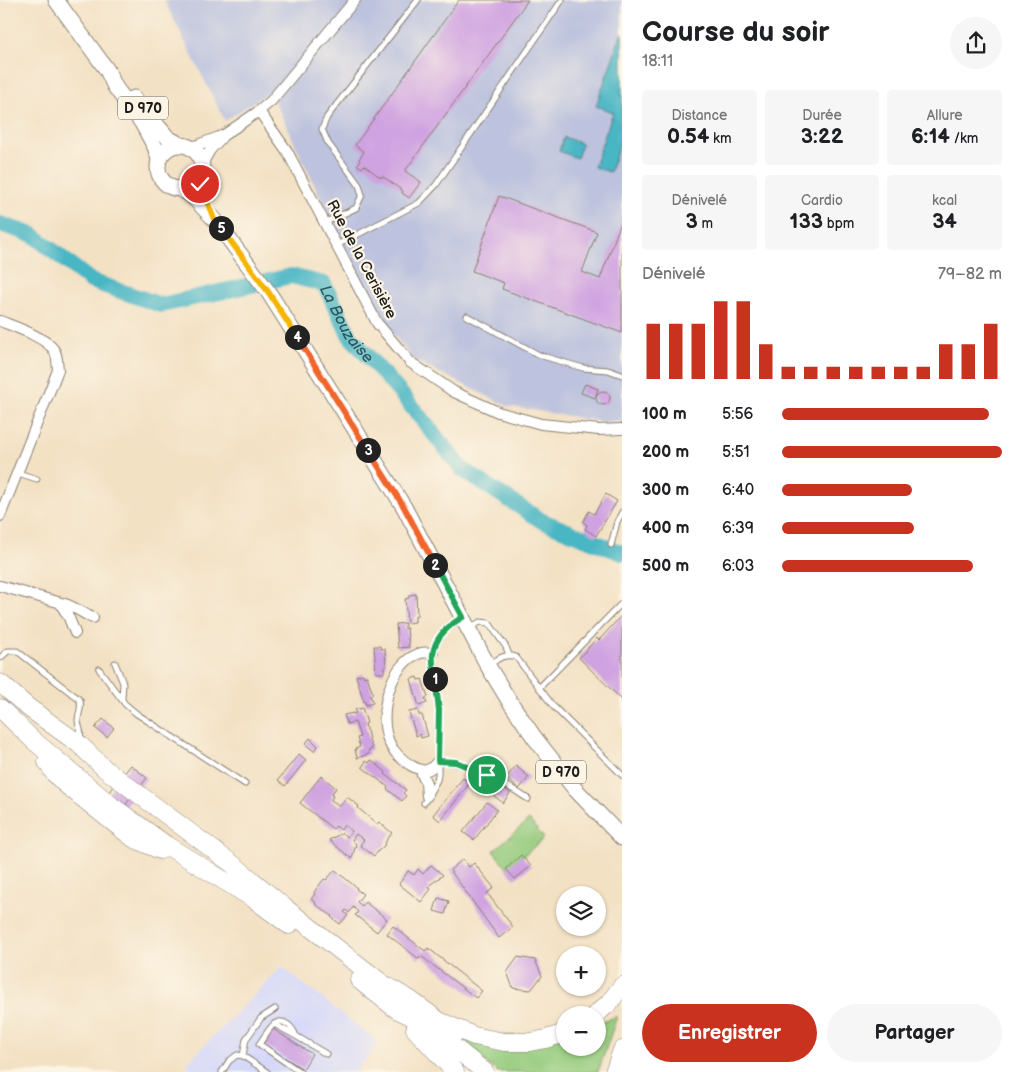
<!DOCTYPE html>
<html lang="fr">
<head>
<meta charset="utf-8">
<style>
  body { margin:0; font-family:"Balsamiq Sans",sans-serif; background:#f6f6f6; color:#202124; height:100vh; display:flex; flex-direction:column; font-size:19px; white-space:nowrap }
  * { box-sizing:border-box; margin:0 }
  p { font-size:16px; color:#757577 }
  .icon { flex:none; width:28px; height:28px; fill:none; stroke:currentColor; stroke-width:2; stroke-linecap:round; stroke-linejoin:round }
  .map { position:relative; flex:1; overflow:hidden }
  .sheet { display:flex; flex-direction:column; background:#fff; width:400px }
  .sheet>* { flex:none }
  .tools { position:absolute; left:556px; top:886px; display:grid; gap:10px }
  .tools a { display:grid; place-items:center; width:50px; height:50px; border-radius:50%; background:#fff; box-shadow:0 1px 4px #0004; font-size:25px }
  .pin { position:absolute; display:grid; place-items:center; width:42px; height:42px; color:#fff; margin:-21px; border:2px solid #fff; border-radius:50%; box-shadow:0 1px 5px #0007 }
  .km { position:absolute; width:25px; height:25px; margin:-12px; border-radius:50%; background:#222; color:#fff; font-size:14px; line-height:25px; text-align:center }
  .round { display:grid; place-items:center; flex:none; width:52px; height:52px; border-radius:26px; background:#f6f6f6 }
  .overview { display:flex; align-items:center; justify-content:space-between; height:85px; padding:0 20px }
  h1 { font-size:28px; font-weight:600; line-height:38px }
  .metrics { display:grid; grid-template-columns:repeat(3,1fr); gap:8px; height:85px; padding:5px 20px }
  .metrics div { display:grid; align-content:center; border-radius:5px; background:#f6f6f6; text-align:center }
  .metrics b { font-size:21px; font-weight:600 }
  .metrics small { font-size:14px; font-weight:400 }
  .metrics p { font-size:14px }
  .chart { height:140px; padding:10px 20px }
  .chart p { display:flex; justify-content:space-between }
  .chart svg { width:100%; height:90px; margin-top:5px; stroke:#c8321e; stroke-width:6 }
  .button { display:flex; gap:10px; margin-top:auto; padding:10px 20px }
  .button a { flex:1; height:58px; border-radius:30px; background:#c8321e; color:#fff; font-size:20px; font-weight:600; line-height:58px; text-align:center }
  .button a+a { background:#f6f6f6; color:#202124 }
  ul { padding:0 20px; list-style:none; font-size:16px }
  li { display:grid; grid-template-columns:80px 60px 1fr; align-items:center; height:38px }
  li i { height:12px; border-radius:6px; background:#c8321e }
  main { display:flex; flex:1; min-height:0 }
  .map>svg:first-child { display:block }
  .built { fill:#d5d8f9 }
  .industrial { fill:#bdc3de }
  .green { fill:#94cb7d; stroke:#58744c }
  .water { fill:#49b6c4; stroke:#326970 }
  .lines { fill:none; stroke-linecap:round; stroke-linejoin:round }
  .river { stroke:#49b6c4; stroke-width:16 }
  .building { fill:#cfa2e1 }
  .service-casing { stroke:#887e70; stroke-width:7 }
  .minor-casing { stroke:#887e70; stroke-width:12 }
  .primary-casing { stroke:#887e70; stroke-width:17 }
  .motorway-casing { stroke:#887e70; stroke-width:19 }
  .service { stroke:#fff; stroke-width:5 }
  .minor { stroke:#fff; stroke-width:10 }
  .primary { stroke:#fff; stroke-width:15 }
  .motorway { stroke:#fff; stroke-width:18 }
  .split-1-casing { stroke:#fff; stroke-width:10 }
  .split-2-casing { stroke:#fff; stroke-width:10 }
  .split-3-casing { stroke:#fff; stroke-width:10 }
  .split-4-casing { stroke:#fff; stroke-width:10 }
  .split-5-casing { stroke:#fff; stroke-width:10 }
  .split-6-casing { stroke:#fff; stroke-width:10 }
  .split-1 { stroke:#22a559; stroke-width:6 }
  .split-2 { stroke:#22a559; stroke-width:6 }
  .split-3 { stroke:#f0652b; stroke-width:6 }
  .split-4 { stroke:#f0652b; stroke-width:6 }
  .split-5 { stroke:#f5b400; stroke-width:6 }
  .split-6 { stroke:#f5b400; stroke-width:6 }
  .labels { text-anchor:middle; stroke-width:4.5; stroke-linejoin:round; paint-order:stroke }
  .shield { fill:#fcf5e5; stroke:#5f5d58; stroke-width:1 }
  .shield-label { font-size:14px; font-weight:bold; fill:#1c1c1c }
  .street-label { font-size:15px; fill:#1c1c1c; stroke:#fcf5e5 }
  .water-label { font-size:16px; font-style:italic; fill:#2e5a5f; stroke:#fcf5e5 }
</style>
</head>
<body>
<main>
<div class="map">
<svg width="622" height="1072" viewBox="0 0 622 1072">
  <rect width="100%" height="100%" fill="#fcf5e5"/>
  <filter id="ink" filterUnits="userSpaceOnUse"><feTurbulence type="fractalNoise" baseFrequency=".02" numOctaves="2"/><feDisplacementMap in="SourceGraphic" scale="10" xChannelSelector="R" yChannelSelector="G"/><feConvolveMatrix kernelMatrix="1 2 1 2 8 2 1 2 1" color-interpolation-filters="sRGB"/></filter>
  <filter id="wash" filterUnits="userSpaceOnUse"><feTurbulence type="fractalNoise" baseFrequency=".0096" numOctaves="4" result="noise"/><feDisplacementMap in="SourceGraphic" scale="20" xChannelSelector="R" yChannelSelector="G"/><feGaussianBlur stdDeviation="1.12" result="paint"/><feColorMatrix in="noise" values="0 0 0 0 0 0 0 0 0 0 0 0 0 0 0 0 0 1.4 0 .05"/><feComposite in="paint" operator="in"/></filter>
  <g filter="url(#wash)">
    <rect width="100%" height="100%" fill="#f3e1c4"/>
    <path class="built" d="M282,967L379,1043L355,1072H197L186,1064Z"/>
    <path class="industrial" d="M164,0H622V421L605,422L507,406L414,360L375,312L276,104L269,92L225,121Z"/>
    <path class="green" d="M529,820L544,838L508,869L493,851Z
      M617,1016L598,1072H498L454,1039L456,1034L565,1037V1048H598V1024Z"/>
    <path class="water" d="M622,32V137L610,172L594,167L613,112L596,106Z
      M564,137L582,144L577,158L559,151Z"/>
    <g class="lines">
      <path class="river" id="s1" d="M0,224L33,235L91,281L161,305L291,276L324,284L350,336L403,396L463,470L542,521L622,553"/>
    </g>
    <g id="blocks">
      <path class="building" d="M459,0H528L405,171L421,182L409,198L402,193L403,191L382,176L381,178L364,165L362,168L357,165L360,161L359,159L364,152L355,145Z
        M499,196L597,232L582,272L600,279L622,220V333L502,289L504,283L472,271Z
        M585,384L598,389L595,398L581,393Z
        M596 398a7 7 0 1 1 14 0a7 7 0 1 1-14 0Z
        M606,494L617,501L596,536L585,529L587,525L583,522L589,511L594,514Z
        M416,594L417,616H415V622L407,623L405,599L409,598V595Z
        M622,615V700L579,658L597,638L599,640Z
        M405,623V629L407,628L409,647L398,648L396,624Z
        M374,646H380L381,649H385L386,667H384V673H376Z
        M363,674L364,677L367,676L373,694L370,695L373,703L366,705L365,702H364L356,676Z
        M417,677L418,680L422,679L428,697L425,698L427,703L419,706L411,679Z
        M362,708L367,723L365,724L372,749L368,751L369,754L357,758L355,749L360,747L357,738L360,737L355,722L347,724L344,715L353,713V714L356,713L355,710Z
        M418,710L419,715H422L428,736L421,738L420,734L416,736L409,712Z
        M103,719L114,728L107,737L95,728Z
        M310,738L318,746L314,751L305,744Z
        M299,754L306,760L285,786L278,780Z
        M371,760L386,772L385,774L406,790L403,793L406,796L402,801L387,789L388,787L362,767L366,761L369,763Z
        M131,765L147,778L123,808L107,795Z
        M516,766L529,777L519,789L506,778Z
        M321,776L336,788L331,795L333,796L331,800L340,806L347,797L359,806L358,808L377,824L379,822L392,833L387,839L384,846L379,850L374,856L360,845L364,840L356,834L352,840L356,844L352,859L329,840L342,833L347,837L352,831L344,825L341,830L336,826L333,829L300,803Z
        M463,778L470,783L440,821L433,815Z
        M500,785L510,793L503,803L493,795Z
        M487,802L497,810L474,840L463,832Z
        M521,855L531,866L515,879L506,869Z
        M463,859L469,867L474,863L494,888L487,893L513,927L499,938L450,870Z
        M431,865L443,875L431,884L428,887L431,889L421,902L399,884L408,871L414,875L418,869L423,874Z
        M335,870L357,888L356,889L363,894L357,902L362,906L365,902L387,919L377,932L355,915L358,912L353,907L349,913L346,910L344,912L348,915L340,924L331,917L332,916L315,904L316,903L311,899L315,894L314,892L324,879L326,880Z
        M438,898L449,901L445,914L434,911Z
        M393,926L425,951L428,948L482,991L476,998L421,956L419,959L387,934Z
        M518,957L535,960L542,976L531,990L513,988L507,972Z
        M273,1029L312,1054L303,1069L263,1044Z"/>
    </g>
  </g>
  <g filter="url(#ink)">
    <use href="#blocks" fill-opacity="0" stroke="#887e70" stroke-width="1"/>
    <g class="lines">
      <defs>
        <path id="service" d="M324,223L356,208L362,195L359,185L328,143L322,129L327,117L418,0
          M337,245L419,203L436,185L562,0
          M467,316L539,355L583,368L608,370L622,375
          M18,473L37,479
          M611,545L617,522L622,512
          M469,628L480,622L489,623L506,647L509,655
          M0,658L8,651H17L80,700C82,710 78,713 78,721C79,730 83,731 79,741
          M115,663L123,683L122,698
          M489,665C498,659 504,653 516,657L553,706L622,775
          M99,669L125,704L137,714L245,784
          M539,688L622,603
          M438,761C468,761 504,783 528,799
          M424,803L437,780L438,775L439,710L433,653L437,643L443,632L460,619
          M274,1024L296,1036
          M222,1072L229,1061L237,1055L243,1056
          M267,1072L243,1056L246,1039L261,1018L275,1009
          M300,1072L259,1044C263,1039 270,1027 274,1024C284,1017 293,1028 296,1036L326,1054"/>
        <path id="minor" d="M259,111L287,151L377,323L410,362L454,392L498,412L541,424L599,430L622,429
          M190,148L224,135L259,111L271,101L355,0
          M202,164L210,150L222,137
          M0,321C15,327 45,337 54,350C58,356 57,363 58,370L0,516
          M0,586C22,592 44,598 65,604C75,607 84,614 93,618
          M61,604L69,618L75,633
          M433,653C429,653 425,652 421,653C390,661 377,715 389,742C393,752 403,761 412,766C425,773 429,772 438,761
          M420,770L426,783L427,796"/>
        <path id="primary" d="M56,0L107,70L115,87L142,123L155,147L159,159
          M134,98L168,138L181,145
          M158 167a22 22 0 1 1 44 0a22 22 0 1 1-44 0Z
          M179,189L188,193L196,200L214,219L269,293L404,507L488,666L508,699L534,737L575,789L622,838"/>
        <path id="motorway" d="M0,683L29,708L79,744L105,769L235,866L284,907L383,984L409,999L439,1021L474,1036L504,1042H530L546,1039L565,1033
          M0,708L33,740L112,806L166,845L254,899L289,925
          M47,762L54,773L64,783L105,816L133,838L160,850
          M359,980L396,1009L409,1015L447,1042
          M595,1015L609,1003L622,986
          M415,1029L455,1072
          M439,1035L485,1072
          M614,1072L622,1050"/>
      </defs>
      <use href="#service" class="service-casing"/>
      <use href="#minor" class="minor-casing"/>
      <use href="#primary" class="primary-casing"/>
      <use href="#motorway" class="motorway-casing"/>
      <use href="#service" class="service"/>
      <use href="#minor" class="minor"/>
      <use href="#primary" class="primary"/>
      <use href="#motorway" class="motorway"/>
    </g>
  </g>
  <g class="lines" filter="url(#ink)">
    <defs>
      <path id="split-1" d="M435,679L439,710L438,761L456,762L487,775"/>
      <path id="split-2" d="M435,565L463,617C449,625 435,637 433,654C432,662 434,671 435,679"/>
      <path id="split-3" d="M368,450L404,507L435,565"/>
      <path id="split-4" d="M297,337L368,450"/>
      <path id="split-5" d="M221,228L269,293L297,337"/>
      <path id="split-6" d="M200,184L214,219L221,228"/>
    </defs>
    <use href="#split-1" class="split-1-casing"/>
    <use href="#split-2" class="split-2-casing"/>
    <use href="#split-3" class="split-3-casing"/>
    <use href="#split-4" class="split-4-casing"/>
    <use href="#split-5" class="split-5-casing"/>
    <use href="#split-6" class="split-6-casing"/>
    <use href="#split-1" class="split-1"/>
    <use href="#split-2" class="split-2"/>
    <use href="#split-3" class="split-3"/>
    <use href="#split-4" class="split-4"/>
    <use href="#split-5" class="split-5"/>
    <use href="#split-6" class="split-6"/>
  </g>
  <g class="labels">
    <g class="shield">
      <rect x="118" y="96.5" width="50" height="23" rx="4"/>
      <rect x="536" y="760.5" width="50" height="23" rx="4"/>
    </g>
    <g class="shield-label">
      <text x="143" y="113">D 970</text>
      <text x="561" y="777">D 970</text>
    </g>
    <g class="street-label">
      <text transform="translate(362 259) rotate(62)" y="5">Rue de la Cerisière</text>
    </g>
    <g class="water-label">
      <text dy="6" stroke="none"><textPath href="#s1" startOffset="396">La Bouzaise</textPath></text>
    </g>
  </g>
</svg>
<div class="tools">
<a><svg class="icon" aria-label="layers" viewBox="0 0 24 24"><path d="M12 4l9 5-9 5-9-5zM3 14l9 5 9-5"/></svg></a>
<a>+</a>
<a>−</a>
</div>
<div class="pin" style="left:487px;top:775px;background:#1e9e55"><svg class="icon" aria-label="arrive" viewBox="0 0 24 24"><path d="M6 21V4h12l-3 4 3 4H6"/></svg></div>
<div class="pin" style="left:200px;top:184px;background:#d93025"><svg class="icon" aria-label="check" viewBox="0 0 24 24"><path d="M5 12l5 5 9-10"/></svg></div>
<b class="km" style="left:435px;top:679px">1</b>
<b class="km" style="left:435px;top:565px">2</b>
<b class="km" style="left:368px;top:450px">3</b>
<b class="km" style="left:297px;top:337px">4</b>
<b class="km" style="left:221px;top:228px">5</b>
</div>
<section class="sheet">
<div class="overview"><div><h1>Course du soir</h1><p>18:11</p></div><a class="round"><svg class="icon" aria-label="share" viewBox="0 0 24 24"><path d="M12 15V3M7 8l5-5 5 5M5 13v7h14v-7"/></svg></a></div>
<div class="metrics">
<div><p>Distance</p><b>0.54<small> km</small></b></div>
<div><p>Durée</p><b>3:22</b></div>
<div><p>Allure</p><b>6:14<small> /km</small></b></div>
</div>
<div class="metrics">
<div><p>Dénivelé</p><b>3<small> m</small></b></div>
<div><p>Cardio</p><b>133<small> bpm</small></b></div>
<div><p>kcal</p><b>34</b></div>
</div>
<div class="chart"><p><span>Dénivelé</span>79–82 m</p>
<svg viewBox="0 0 160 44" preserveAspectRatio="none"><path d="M5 44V17M15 44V17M25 44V17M35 44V6M45 44V6M55 44V27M65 44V38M75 44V38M85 44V38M95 44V38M105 44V38M115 44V38M125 44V38M135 44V27M145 44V27M155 44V17"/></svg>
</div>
<ul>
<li><b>100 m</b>5:56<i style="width:94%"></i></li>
<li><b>200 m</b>5:51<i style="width:100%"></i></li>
<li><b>300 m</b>6:40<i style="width:59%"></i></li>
<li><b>400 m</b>6:39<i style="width:60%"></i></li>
<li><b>500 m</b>6:03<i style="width:87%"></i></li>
</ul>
<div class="button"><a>Enregistrer</a><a>Partager</a></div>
</section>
</main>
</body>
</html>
